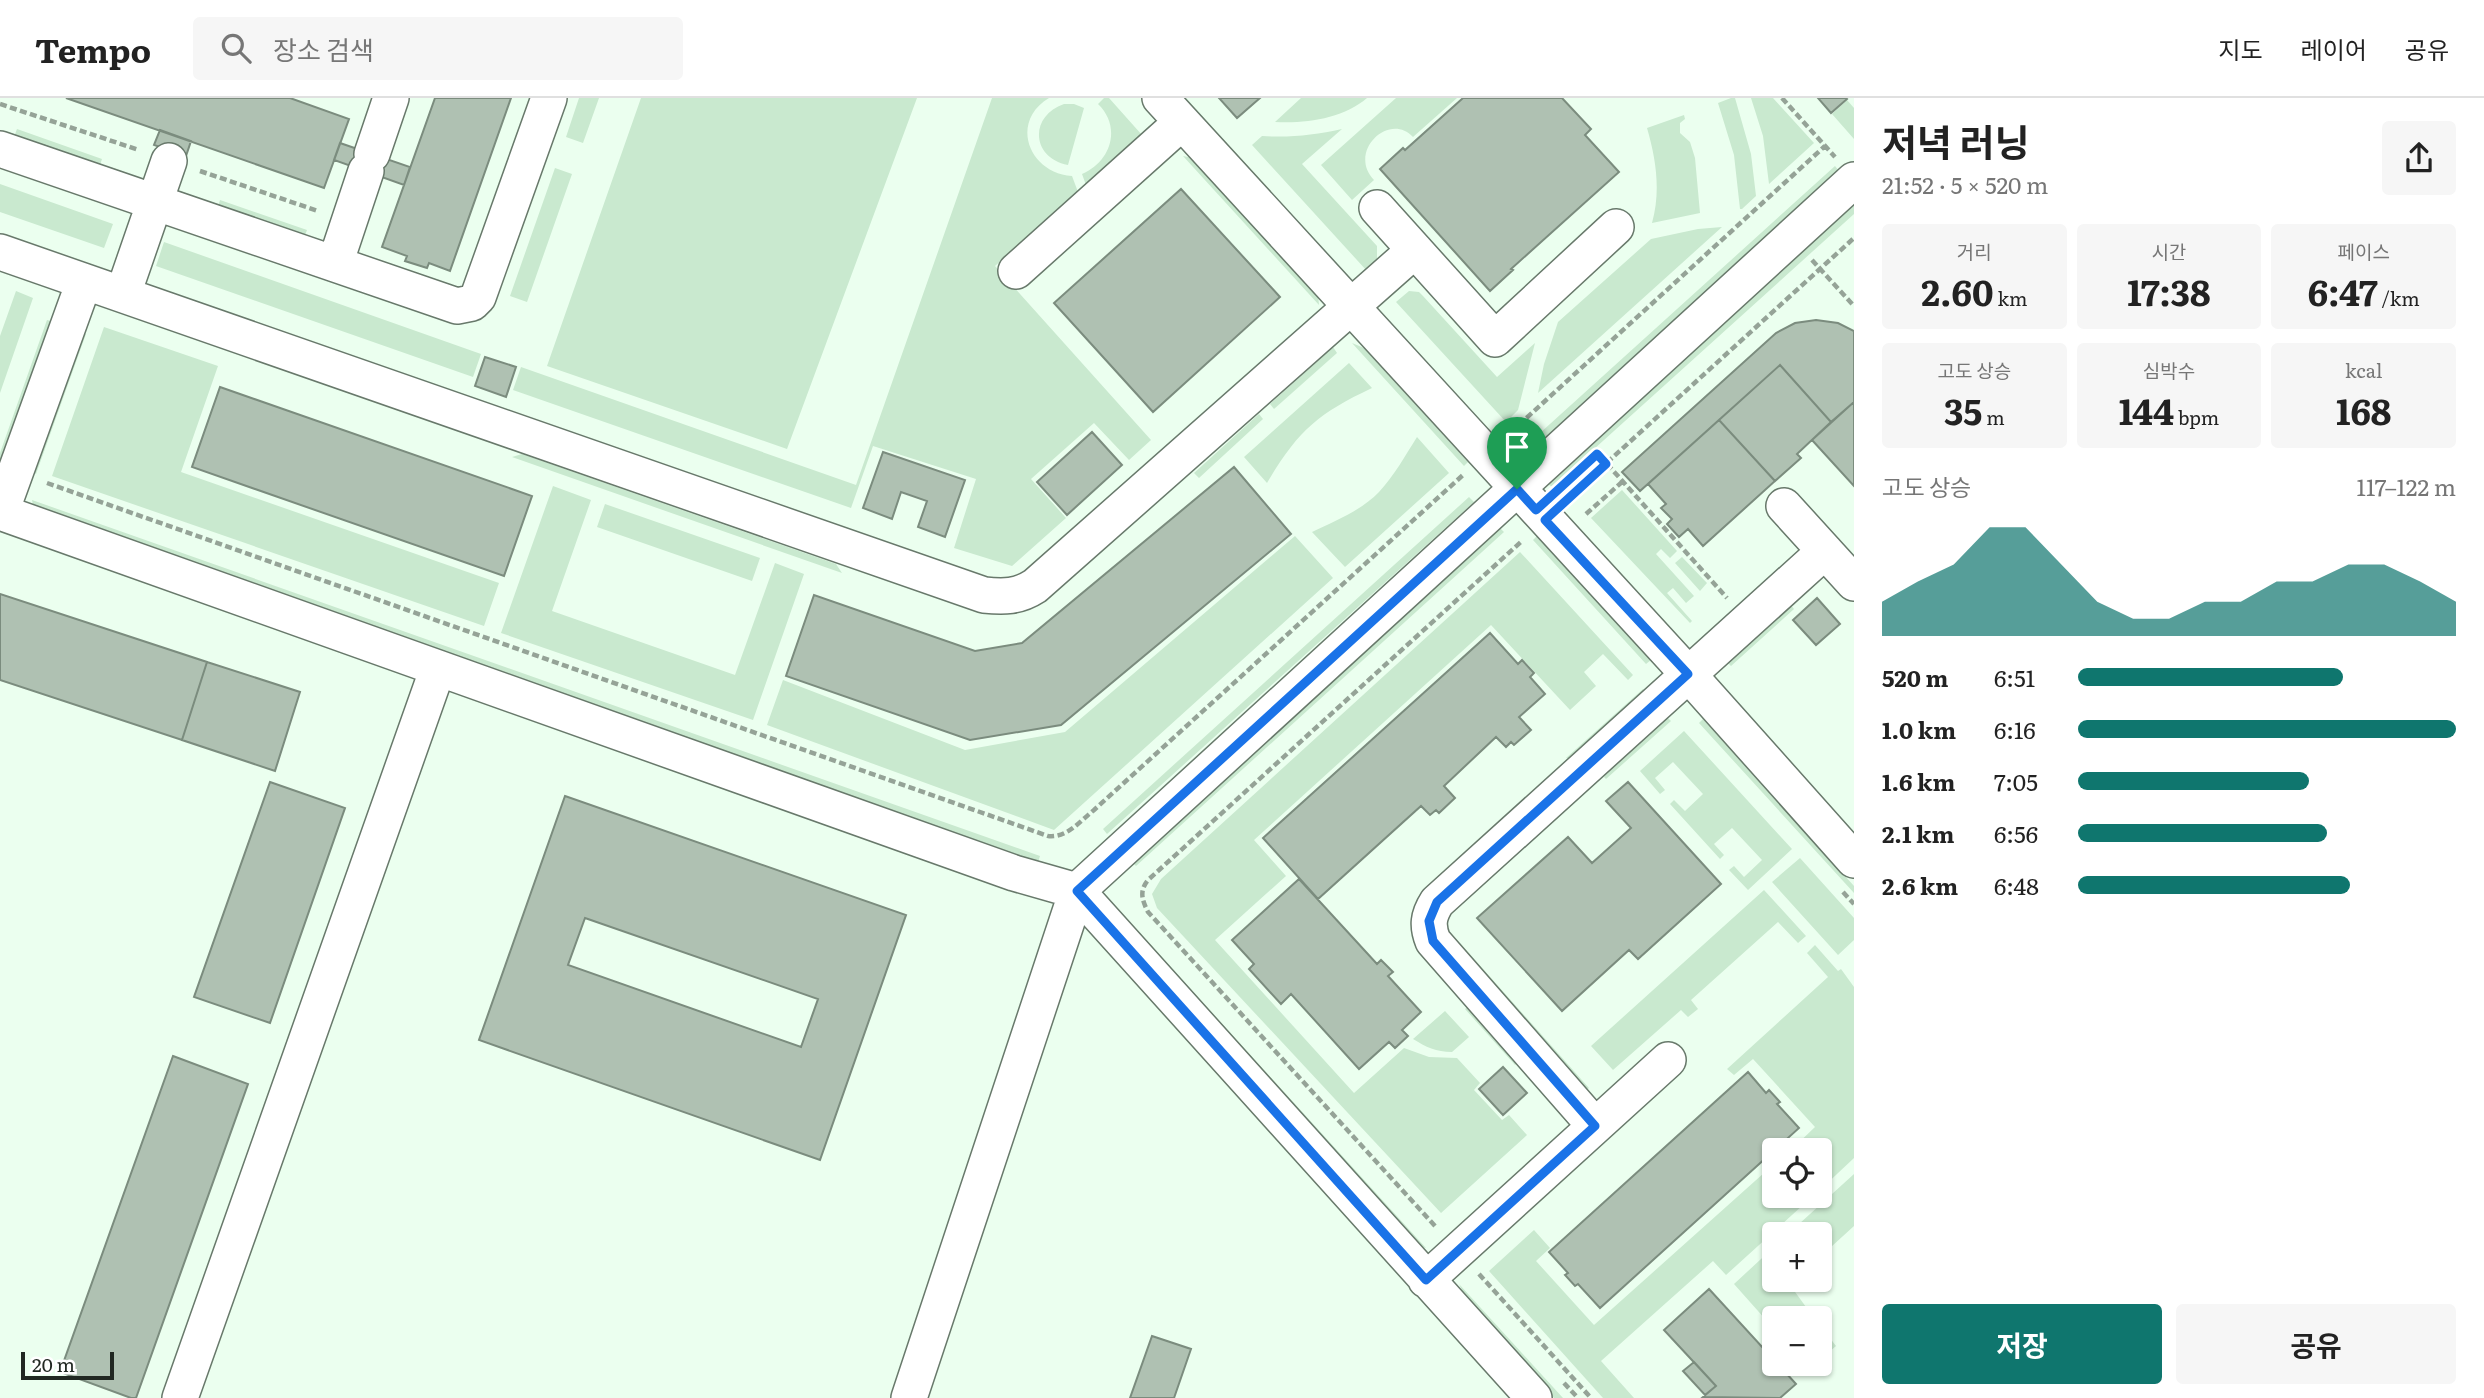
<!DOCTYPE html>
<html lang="ko">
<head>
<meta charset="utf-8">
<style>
  body { margin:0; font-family:Literata,"Noto Sans KR",serif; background:#f6f6f6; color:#222; height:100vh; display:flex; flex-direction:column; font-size:26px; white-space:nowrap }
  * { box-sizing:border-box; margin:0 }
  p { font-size:23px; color:#767676 }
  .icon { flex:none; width:38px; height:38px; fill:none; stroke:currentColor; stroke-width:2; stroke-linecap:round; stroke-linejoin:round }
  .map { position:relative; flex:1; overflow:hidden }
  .drawer { display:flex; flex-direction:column; background:#fff; width:630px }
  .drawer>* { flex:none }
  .tools { position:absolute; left:1762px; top:1040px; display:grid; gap:14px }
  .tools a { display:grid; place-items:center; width:70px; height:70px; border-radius:7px; background:#fff; box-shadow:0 2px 5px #0004; font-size:35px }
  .scale { position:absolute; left:21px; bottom:18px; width:93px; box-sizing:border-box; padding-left:7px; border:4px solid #212822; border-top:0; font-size:19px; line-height:24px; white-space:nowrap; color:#212822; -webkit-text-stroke:5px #fff; paint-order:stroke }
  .pin { position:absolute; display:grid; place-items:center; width:60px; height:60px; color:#fff; margin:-72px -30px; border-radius:50% 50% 50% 0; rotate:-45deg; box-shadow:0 0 7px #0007 }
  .pin .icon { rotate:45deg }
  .round { display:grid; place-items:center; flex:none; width:74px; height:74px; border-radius:7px; background:#f6f6f6 }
  .head { display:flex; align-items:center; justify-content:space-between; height:119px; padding:0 28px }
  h1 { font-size:38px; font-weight:700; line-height:52px }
  .stats { display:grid; grid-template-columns:repeat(3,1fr); gap:10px; height:119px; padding:7px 28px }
  .stats div { display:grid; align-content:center; border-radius:7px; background:#f6f6f6; text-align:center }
  .stats b { font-size:35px; font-weight:700 }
  .stats small { font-size:19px; font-weight:400 }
  .stats p { font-size:19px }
  .chart { height:196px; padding:14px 28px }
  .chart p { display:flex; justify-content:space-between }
  .chart svg { width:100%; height:126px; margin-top:7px; fill:#0f766e; opacity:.7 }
  .cta { display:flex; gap:14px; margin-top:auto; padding:14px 28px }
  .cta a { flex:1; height:80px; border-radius:7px; background:#0f766e; color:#fff; font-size:28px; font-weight:700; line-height:80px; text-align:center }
  .cta a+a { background:#f6f6f6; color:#222 }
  ul { padding:0 28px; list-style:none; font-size:23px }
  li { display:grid; grid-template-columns:112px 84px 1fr; align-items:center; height:52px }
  li i { height:18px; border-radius:9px; background:#0f766e }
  header { display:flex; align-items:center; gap:42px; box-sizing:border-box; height:98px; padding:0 35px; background:#fff; border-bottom:2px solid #e0e0e0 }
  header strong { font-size:33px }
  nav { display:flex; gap:38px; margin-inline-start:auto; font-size:24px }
  .search { width:490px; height:63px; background:#f6f6f6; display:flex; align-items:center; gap:18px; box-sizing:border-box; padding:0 24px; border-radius:7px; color:#767676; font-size:26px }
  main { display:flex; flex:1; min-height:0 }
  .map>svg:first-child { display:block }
  .green { fill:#c9e9cf }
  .building { fill:#afc1b2; stroke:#7b8c7e; stroke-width:2; fill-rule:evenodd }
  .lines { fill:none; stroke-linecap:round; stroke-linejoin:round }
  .minor-casing { stroke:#68796b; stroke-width:38 }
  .path { stroke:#95a397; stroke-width:4.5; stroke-dasharray:7 3.5; stroke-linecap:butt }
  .minor { stroke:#fff; stroke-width:35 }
  .route-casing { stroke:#fff; stroke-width:14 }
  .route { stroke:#1a73e8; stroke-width:9 }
</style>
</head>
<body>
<header>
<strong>Tempo</strong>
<div class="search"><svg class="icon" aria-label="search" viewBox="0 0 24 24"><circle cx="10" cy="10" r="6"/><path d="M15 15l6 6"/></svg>장소 검색</div>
<nav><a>지도</a><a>레이어</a><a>공유</a></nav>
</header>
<main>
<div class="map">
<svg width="1854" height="1300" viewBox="0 0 1854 1300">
  <rect width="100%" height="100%" fill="#ebffef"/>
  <path class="green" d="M579,0H599L583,45L566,39Z
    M641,0H917L787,351L547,268Z
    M992,0H1049C1009,24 1029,75 1072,78L1078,94L995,168L1151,342L1129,362L1094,325L1031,381L1066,420L1012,468L954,450L976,381L873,348L851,410L513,292L521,269L856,387Z
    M1104,0H1109L1142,37L1086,87L1082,76C1111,64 1122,29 1098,6Z
    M1179,0H1186L1349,180H1346Z
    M1301,0H1367C1344,20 1306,26 1275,24Z
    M1396,0H1457L1413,39C1389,13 1347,54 1374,82L1352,102L1321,67Z
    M1731,0H1735L1751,56L1756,98L1742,111H1740L1734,57L1718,5Z
    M1751,0H1773L1814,45L1769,86L1763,38Z
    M1847,2L1854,10V41L1832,16Z
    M1064,6H1074L1084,10L1068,67C1031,60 1029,18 1064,6Z
    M1684,17L1685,21L1680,25V35L1690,44L1695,60L1700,115L1652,125C1661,93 1656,61 1647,30Z
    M17,31L102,61L97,76L11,47Z
    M1342,31L1302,66L1377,148V161L1367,173L1252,47L1262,38C1289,40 1315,37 1342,31Z
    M1183,58L1193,60L1318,196L1319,207Z
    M1835,68L1839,73L1534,350L1529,345Z
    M555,70L572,76L527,204L510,198Z
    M0,86L113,126L104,150L0,114Z
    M220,102L307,132L301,148L215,118Z
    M1854,106V116L1552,389L1548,386L1552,380Z
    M1722,129L1538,295L1544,266L1558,224L1651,141L1698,131Z
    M164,144L481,256L473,279L156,168Z
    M16,193L33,200L0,295V238Z
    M1409,193L1419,194L1423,198L1497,279L1535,245L1518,312L1506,324L1396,204Z
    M47,222L55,224L5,365L0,363V355Z
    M104,229L218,268L181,374L499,485L484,528L52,378Z
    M79,233L86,236L36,376L29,373Z
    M1352,245L1364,250L1468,364L1464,368Z
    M1333,249L1337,255L1274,311L1270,306Z
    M1349,265L1372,290C1317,316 1298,333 1267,385L1244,359Z
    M1259,316L1263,321L1199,380L1194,375Z
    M1417,339L1449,375L1345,469L1312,434C1335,423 1362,412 1379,394C1394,378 1405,358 1417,339Z
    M522,356L836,466L842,475L512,359Z
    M553,388L591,402L552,513L735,577L775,465L804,476L753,622L501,535Z
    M1622,392L1677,453L1670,460L1661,451L1656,456L1694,498L1686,505L1673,490L1667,495L1692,523L1690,525L1591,420Z
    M1469,399L1474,404L1107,736L1103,731Z
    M32,402L1040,758L1038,764L41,413L33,407Z
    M605,406L760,460L752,483L597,429Z
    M1498,428L1504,434L1136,768L1130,762Z
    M1295,438L1333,480L1054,732L767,627L783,582L965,652L1065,634Z
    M1537,438L1651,562L1646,566L1533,442Z
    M1520,454L1633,577L1628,582L1603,556L1584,574L1596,588L1570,612L1491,527L1254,742L1286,778L1215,842L1354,995L1404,950L1429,959L1457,960L1480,985L1474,992L1502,1022L1509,1017L1527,1037L1441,1115L1157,810L1152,796L1161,781Z
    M1682,459L1707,485L1700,493L1675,465Z
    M1789,505L1794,511L1731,568L1726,563Z
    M1643,591L1647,596L1570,661L1566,660Z
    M1666,618L1671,623L1606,681L1604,679L1610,669Z
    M1703,621L1854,788V795L1699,625Z
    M1684,633L1792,751L1748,792L1729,772L1734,768L1744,779L1762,762L1732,730L1714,746L1724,757L1720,761L1670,706L1674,702L1685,713L1703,696L1673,664L1655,680L1665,692L1660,696L1640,673Z
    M1800,760L1854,820V842L1838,857L1772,784Z
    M1764,792L1806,838L1798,845L1778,824L1691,902L1698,911L1688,919L1681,912L1613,972L1591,948Z
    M1144,840L1426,1150L1418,1148L1139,845Z
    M1460,845L1589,990L1585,993L1456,849Z
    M1815,847L1838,873L1841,871L1854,889V1060L1820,1092V1052H1791L1815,1029L1753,961L1734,977L1727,971L1828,879L1807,855Z
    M1469,908L1519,964L1515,967L1465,911Z
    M1445,913L1469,939L1452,954C1436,954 1426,949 1413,941Z
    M1774,1066V1097H1814L1726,1177L1713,1163L1601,1263L1634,1300H1603L1489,1173L1534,1132L1550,1150L1536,1163L1594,1227Z
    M1854,1076V1128L1820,1159V1136H1788Z
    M1774,1149V1181H1796L1790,1187L1814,1220H1774V1231L1734,1186Z
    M1459,1186L1563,1300H1554L1469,1206Z
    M1820,1227L1836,1248L1820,1262Z"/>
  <path class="building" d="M66,0H290L349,21L324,90Z
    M435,0H511L450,173L429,165L427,170L405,163L407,158L382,149Z
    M1219,0H1260L1237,20Z
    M1463,0H1562L1591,31L1585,37L1619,74L1511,171L1513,172L1490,193L1380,71L1403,50L1405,52Z
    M1818,0H1846L1847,1L1831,15Z
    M160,32L191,43L186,58L154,47Z
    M340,45L410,69L404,87L334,62Z
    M1181,91L1280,199L1153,314L1054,205Z
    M1816,222L1838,225L1854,233V304L1831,324L1780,267L1640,393L1622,374L1776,235L1795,225Z
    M485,259L516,269L506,299L475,288Z
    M1780,267L1831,324L1797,356L1801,360L1775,383L1719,322Z
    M220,289L532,398L504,478L192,369Z
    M1854,304V388L1812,342Z
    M1719,322L1775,383L1703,448L1688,431L1679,439L1667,426L1672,421L1661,410L1666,406L1648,386Z
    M1092,334L1122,367L1067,417L1037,384Z
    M883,354L965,382L945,439L918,429L927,403L901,394L892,421L863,410Z
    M1234,369L1291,436L1061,627L970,642L786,578L814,497L975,553L1022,545Z
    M0,496L207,564L182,642L0,582Z
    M1817,500L1840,526L1816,547L1793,522Z
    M1490,535L1518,566L1522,562L1534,575L1530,579L1545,596L1519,619L1531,632L1514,647L1511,644L1506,649L1496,639L1444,688L1455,700L1439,715L1436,712L1430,717L1421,708L1318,801L1263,740Z
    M207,564L300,594L275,673L182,642Z
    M270,684L345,710L270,925L194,899Z
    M1628,684L1721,786L1638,861L1629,852L1562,913L1477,820L1568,739L1592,765L1631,730L1606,703Z
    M565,698L906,817L820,1062L479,942ZM585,820L818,901L801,949L568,867Z
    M1299,781L1377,866L1381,862L1393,874L1388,878L1421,914L1402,932L1408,938L1395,950L1389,944L1359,971L1291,896L1281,906L1249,871L1254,866L1232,842Z
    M173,958L248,986L136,1300H131L60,1274Z
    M1503,969L1527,995L1503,1017L1479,991Z
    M1748,974L1766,995L1769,992L1780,1004L1777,1006L1799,1030L1600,1210L1578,1186L1575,1188L1565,1177L1568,1175L1549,1154Z
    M1709,1191L1796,1286L1780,1300L1703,1299L1716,1288L1664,1232Z
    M1152,1238L1191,1251L1174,1300H1130Z
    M1694,1264L1716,1288L1705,1297L1683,1273Z"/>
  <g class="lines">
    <defs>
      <path id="minor" d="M1160,0L1688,576L1854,762
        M0,51L457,208L472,205L478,199L549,0
        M372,56L391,0
        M1377,110L1495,241L1616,129
        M0,154L984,497C1004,499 1018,499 1035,488L1415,152
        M335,166L366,73
        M1016,173L1182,24
        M123,196L169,63
        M1784,408L1854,485
        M0,414L1014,775L1077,793L1534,1300
        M1,414L84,184
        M1595,1028L1433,843C1427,828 1428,818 1437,804L1825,453
        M1426,1182L1668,962
        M180,1300L438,570
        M909,1300L1077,793L1854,82"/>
    </defs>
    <use href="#minor" class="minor-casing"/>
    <path class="path" d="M1782,0L1835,59
      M0,6L139,52
      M200,73L318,113
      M1812,162L1854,208
      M1511,334L1825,48
      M1600,358L1727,500
      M47,385L1048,738C1067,740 1079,724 1094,712L1463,377
      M1568,400L1854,140
      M1586,416L1622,384
      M1843,794L1854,806
      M1435,1128L1148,814C1142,802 1139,793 1148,782L1523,442
      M1479,1176L1591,1300
      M1564,1285L1578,1300"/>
    <use href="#minor" class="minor"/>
  </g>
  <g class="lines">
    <defs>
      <path id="route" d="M1597,356L1606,366L1545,422L1688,576L1437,804L1429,823L1433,843L1595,1028L1426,1182L1077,793L1517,391L1536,412Z"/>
    </defs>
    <use href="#route" class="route-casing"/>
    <use href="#route" class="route"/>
  </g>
</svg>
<div class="tools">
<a><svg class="icon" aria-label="locate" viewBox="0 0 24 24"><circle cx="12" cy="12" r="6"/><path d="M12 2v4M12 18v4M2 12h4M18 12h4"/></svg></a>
<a>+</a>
<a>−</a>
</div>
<div class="scale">20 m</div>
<div class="pin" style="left:1517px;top:391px;background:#1e9e55"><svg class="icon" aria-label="arrive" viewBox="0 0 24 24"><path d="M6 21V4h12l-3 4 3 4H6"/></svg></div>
</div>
<section class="drawer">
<div class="head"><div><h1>저녁 러닝</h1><p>21:52 · 5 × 520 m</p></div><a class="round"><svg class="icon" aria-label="share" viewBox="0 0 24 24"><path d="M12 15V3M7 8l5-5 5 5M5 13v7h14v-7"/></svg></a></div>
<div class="stats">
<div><p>거리</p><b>2.60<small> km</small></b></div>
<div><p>시간</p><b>17:38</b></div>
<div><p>페이스</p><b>6:47<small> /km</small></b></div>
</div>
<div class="stats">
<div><p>고도 상승</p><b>35<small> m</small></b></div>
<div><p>심박수</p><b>144<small> bpm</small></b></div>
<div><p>kcal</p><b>168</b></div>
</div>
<div class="chart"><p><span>고도 상승</span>117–122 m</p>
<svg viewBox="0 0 160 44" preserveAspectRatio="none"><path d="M0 44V32L10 25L20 19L30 6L40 6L50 19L60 32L70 38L80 38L90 32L100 32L110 25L120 25L130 19L140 19L150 25L160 32V44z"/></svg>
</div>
<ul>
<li><b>520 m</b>6:51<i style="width:70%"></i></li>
<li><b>1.0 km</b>6:16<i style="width:100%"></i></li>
<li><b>1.6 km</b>7:05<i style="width:61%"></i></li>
<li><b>2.1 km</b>6:56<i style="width:66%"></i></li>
<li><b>2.6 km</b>6:48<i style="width:72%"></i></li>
</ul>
<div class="cta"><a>저장</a><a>공유</a></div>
</section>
</main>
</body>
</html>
